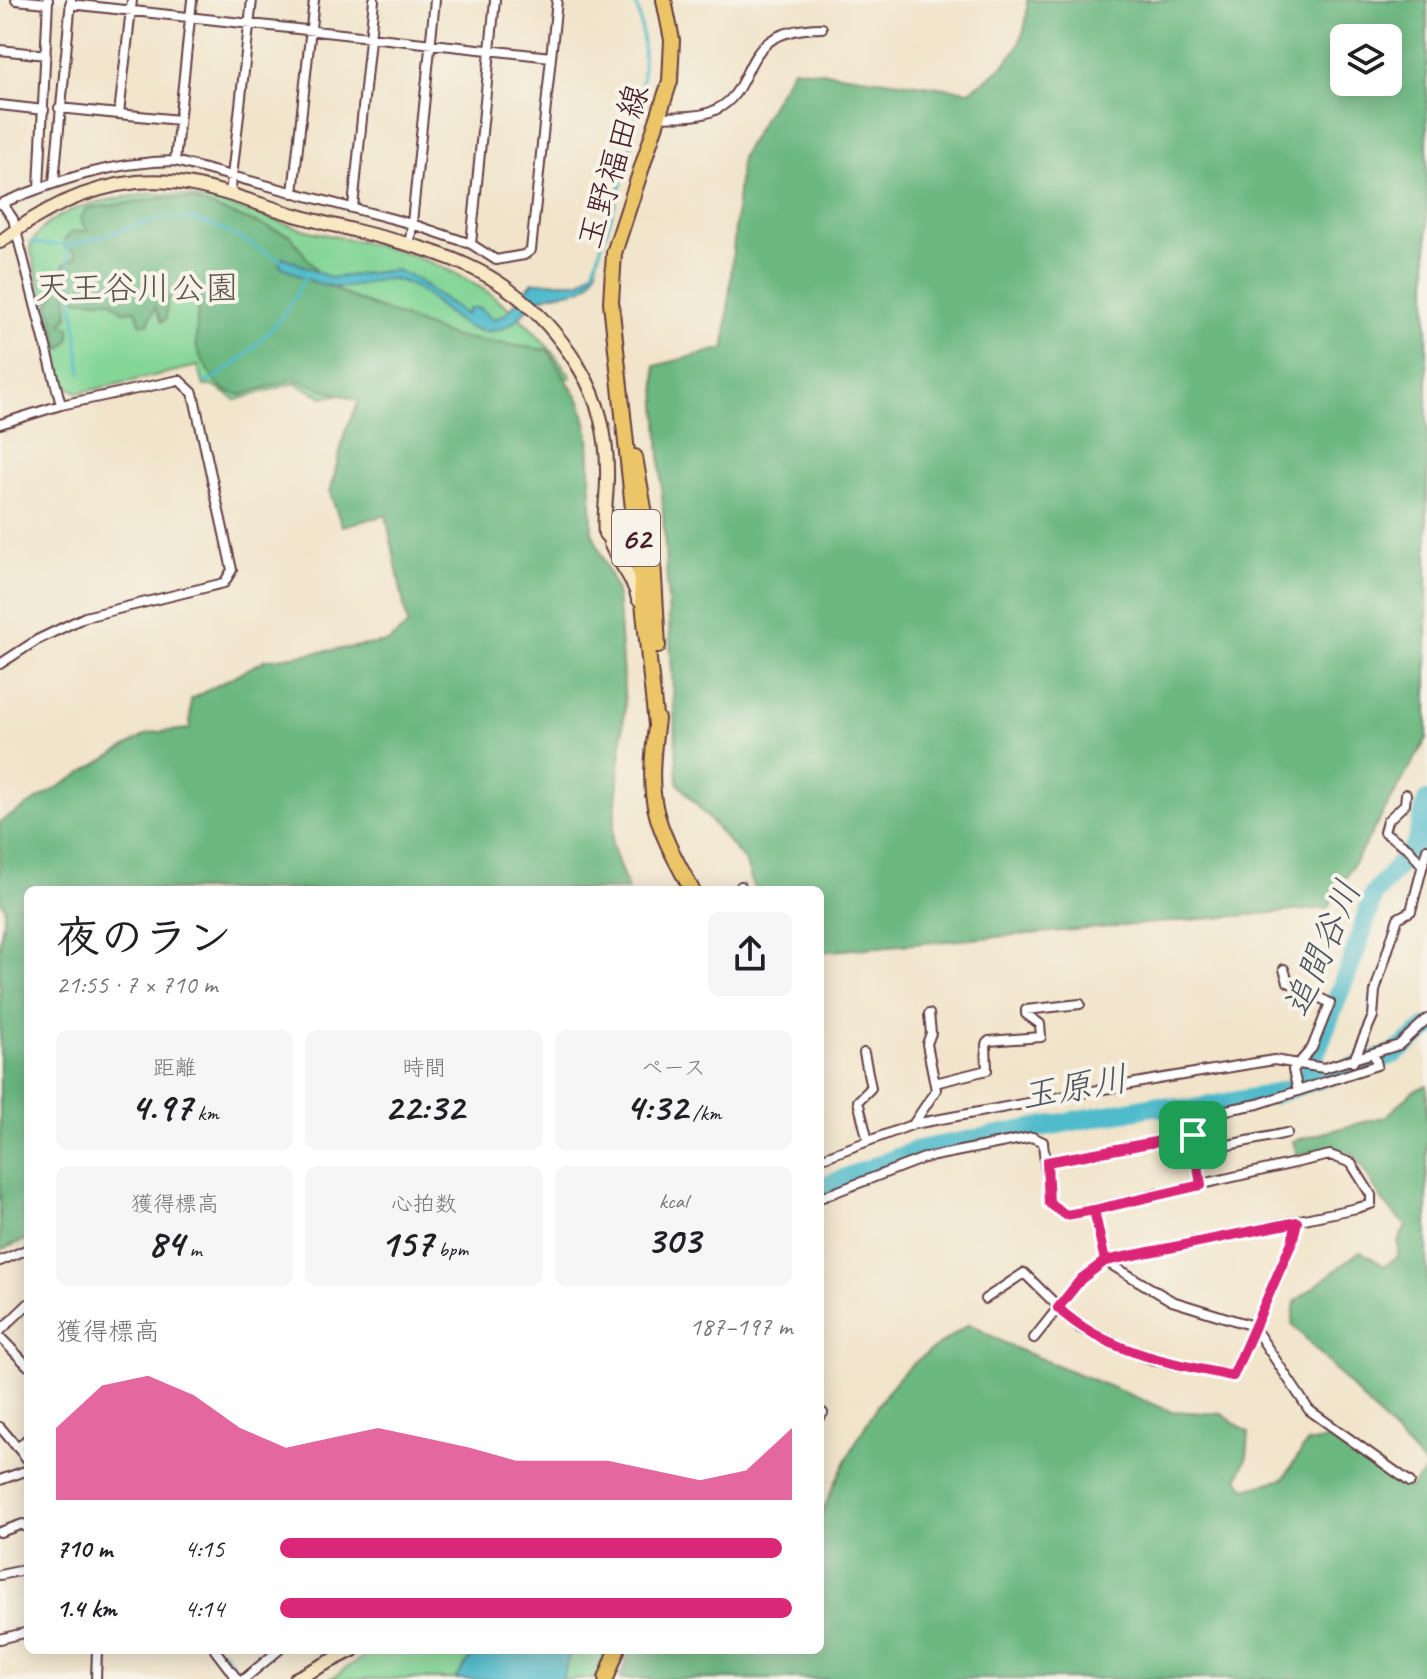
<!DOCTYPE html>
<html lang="ja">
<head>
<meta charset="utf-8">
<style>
  body { margin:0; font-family:Caveat,"Klee One",sans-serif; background:#f6f6f6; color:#202124; height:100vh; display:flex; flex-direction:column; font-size:30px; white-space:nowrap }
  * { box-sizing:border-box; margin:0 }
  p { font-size:26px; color:#757577 }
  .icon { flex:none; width:44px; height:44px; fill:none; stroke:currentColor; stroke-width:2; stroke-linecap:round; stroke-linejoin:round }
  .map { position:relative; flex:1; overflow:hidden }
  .side { position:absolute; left:24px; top:886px; width:800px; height:768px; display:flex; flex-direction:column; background:#fff; border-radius:12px; box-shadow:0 4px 20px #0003 }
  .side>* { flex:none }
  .controls { position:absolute; left:1330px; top:24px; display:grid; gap:16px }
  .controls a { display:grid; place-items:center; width:72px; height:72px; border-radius:12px; background:#fff; box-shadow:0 4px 20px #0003; font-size:40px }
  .pin { position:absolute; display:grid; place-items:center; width:68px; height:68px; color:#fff; margin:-34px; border-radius:16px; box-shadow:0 4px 12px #0006 }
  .round { display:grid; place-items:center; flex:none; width:84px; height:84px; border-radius:12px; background:#f6f6f6 }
  .headline { display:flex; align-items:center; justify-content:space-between; height:136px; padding:0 32px }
  h1 { font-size:44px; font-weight:600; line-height:60px }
  .stats { display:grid; grid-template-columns:repeat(3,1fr); gap:12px; height:136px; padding:8px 32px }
  .stats div { display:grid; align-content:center; border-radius:12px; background:#f6f6f6; text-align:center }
  .stats b { font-size:40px; font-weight:600 }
  .stats small { font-size:22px; font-weight:400 }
  .stats p { font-size:22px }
  .chart { height:224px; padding:16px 32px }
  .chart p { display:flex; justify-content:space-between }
  .chart svg { width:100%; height:144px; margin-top:8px; fill:#db2777; opacity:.7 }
  ul { padding:0 32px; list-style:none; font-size:26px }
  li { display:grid; grid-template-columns:128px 96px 1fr; align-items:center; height:60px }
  li i { height:20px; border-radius:10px; background:#db2777 }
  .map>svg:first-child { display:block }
  .green { fill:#84d697; stroke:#677a61; stroke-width:2 }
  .forest { fill:#6bb780; stroke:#5a6b56; stroke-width:2; fill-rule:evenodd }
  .water { fill:#4fbbcb; stroke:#4c6d7b; stroke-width:2 }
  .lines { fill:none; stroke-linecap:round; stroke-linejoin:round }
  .stream { stroke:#4fbbcb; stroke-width:3 }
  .river { stroke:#4fbbcb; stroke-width:20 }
  .street-casing { stroke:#633d43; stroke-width:12 }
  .secondary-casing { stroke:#633d43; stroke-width:16 }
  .primary-casing { stroke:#633d43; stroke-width:18 }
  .street { stroke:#fff; stroke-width:8 }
  .secondary { stroke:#f8e8c3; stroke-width:12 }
  .primary { stroke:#edc569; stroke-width:14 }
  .route-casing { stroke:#fff; stroke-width:16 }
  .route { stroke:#db2777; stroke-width:10 }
  .labels { text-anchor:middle; stroke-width:8; stroke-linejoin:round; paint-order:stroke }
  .shield { fill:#f7f3e8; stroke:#7e5f64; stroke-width:2 }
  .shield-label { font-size:32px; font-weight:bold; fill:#4a1f2b }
  .street-label { font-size:34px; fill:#4a1f2b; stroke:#f7f3e8 }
  .park-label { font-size:34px; fill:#5b564b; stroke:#f7f3e8 }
  .water-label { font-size:36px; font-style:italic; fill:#4c5663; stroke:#f7f3e8 }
</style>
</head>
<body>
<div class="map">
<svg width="1427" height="1679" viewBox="0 0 1427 1679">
  <rect width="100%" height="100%" fill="#f7f3e8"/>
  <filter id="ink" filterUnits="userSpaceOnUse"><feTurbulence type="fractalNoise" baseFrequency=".0125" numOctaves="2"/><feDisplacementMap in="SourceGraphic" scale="16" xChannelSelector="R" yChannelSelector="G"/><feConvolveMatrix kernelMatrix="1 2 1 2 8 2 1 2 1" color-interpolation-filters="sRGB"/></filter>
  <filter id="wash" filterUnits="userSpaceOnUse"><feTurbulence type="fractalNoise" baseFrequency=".006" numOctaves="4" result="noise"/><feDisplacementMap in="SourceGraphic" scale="32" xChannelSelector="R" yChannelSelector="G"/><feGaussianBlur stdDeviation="1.8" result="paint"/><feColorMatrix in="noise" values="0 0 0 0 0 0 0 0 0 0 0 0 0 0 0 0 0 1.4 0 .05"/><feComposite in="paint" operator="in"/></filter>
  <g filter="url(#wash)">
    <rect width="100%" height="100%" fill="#f1e4ca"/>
    <path class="green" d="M151,194C201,193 245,211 292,226C323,236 356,239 387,248C468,270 523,308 571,377L551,388L354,392L324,397L295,383L236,400L213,386H204L198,366L78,393L64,384L30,247C48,205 110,199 151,194Z
      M374,1650H607L595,1679H330Z"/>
    <path class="forest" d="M1027,0H1427V738L1328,908L820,952V890H755L745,861L678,783L655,366L725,348L741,157L793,68L969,91C1006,68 1029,46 1027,0ZM1344,38H1388V82H1344Z
      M163,198L193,200L290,235L326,284L348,296L454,337L548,350L581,403L589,435L592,532L617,592L625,706L612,845L628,890H28V1239L0,1250V941L5,908L0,900V822L149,733L190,729L191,699L265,660L388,642L408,625L386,515L342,526L330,493L345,432L359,401L294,379L241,395L228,392L217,384L200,356L196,344L198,299L188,290L167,299L166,319L162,322L155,307L148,324L140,323L136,310L122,311L111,300H78L67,285L68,316L62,324L70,328C71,338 69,344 60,349L49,303L56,293L52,279L62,274L64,264L77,257L74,251L65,248L64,240L72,232L88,231L80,219L86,209Z
      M1427,1085V1468L1292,1324L1295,1302L1360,1251L1385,1266L1398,1256V1242L1406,1226L1384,1203L1354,1154L1334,1147L1297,1155L1293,1141L1387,1116L1413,1091Z
      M969,1324L1014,1348L1170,1411L1222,1414L1249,1433L1247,1456L1238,1479L1246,1489L1283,1479L1307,1443L1334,1438L1410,1489L1427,1468V1679H620L630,1650H820V1518C837,1475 875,1399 908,1368C926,1352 949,1339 969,1324Z"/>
    <path class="water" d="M283,257L331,278L394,270L413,277L466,315L468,308H479L493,319L506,314L533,282H580L597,267C589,298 568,288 544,297C528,303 519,323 501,329C455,343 438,288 396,280C381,277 363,285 348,287C324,290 300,276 279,265Z
      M477,1650H571L562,1679H455Z"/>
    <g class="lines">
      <path class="stream" d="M31,242C86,257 132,213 187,219C219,222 253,247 282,261
        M67,245L81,374
        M593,272C618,192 662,83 635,0
        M206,383C246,361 286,319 305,277
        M222,1650L238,1672"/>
      <path class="river" d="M1304,1082L1358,945L1373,895L1416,845L1427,801
        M820,1188L918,1150L1154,1106L1188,1110L1274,1094L1394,1054L1427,1028"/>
    </g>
  </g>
  <g filter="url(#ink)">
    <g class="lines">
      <defs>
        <path id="street" d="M16,0L47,3
          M70,4L551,57
          M0,50L46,55
          M0,105L44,110
          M59,108L179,120
          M119,114L132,0
          M659,117C677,116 699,118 715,110C761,89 733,29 822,28
          M175,161L192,0
          M54,182L71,0
          M39,188L48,0
          M293,193L314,0
          M230,194L252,0
          M2,203L13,219L61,405
          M0,204C58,180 112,162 175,161L412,224L471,244L496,260L524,255L531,250L557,0
          M353,207L374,0
          M410,242L435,0
          M471,244L495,0
          M0,424L61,405L179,380L193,393L232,570L224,583L85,617L37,640L0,664
          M1406,794L1405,804L1387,821L1384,832L1409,849L1422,865
          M741,886L742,890
          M1284,969L1288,982L1330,1003L1312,1048L1293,1070L1298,1091
          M864,1053L871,1088L858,1101L868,1141
          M1353,1062L1373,1016L1375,991L1398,918L1411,911L1427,849
          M935,1083L987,1070L986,1044L989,1041L1041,1037L1040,1024L1026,1014V1010L1080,1004
          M914,1123L936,1090L927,1044L931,1033L929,1014
          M1194,1152L1287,1133
          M820,1159L914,1124L1158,1079L1274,1060L1324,1068L1399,1045L1427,1019
          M1047,1162L1193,1135
          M1201,1185L1193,1135L1195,1116L1258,1104L1377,1065L1374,1054
          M820,1198L924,1158L1032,1137L1043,1142L1049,1203L1066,1215L1330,1155L1351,1163L1371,1195V1204L1357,1208L1105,1261L1081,1279L1034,1338
          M1094,1210L1105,1261L1172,1301L1253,1326L1309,1410L1410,1482
          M0,1261L28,1249
          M985,1299L1024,1273L1080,1328L1151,1360L1233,1376L1292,1242L1297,1222
          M0,1331L28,1304
          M0,1337L28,1366
          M820,1416L823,1413
          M0,1427L28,1460
          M18,1448L28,1438
          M0,1480L28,1470
          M0,1532L23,1524L28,1529
          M0,1575L28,1569
          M0,1639L28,1632
          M215,1650L237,1679
          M96,1679L97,1650
          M244,1679L279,1650"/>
        <path id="secondary" d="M0,242C41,210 84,188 137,182C195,176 247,202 302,217C418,249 510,253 580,369C600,402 608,441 607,479C607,498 603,515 605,534L615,546L643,545
          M610,543C618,563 634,578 638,599
          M295,1679L353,1650"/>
        <path id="primary" d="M635,457L653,560L658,646
          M657,719C646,801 652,818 692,890
          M656,725L611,302L614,253L670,81L672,40L664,0
          M606,1679L617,1650"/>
      </defs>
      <use href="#street" class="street-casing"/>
      <use href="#secondary" class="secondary-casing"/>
      <use href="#primary" class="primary-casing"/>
      <use href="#street" class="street"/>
      <use href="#secondary" class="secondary"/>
      <use href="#primary" class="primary"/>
    </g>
  </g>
  <g class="lines" filter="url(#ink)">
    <defs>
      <path id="route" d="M1193,1135L1201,1185L1094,1210L1105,1261L1081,1279L1058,1308C1105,1352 1171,1364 1233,1376L1292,1242L1297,1222L1105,1261L1094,1210L1066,1215L1049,1203L1047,1162L1193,1135"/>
    </defs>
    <use href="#route" class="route-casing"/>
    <use href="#route" class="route"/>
  </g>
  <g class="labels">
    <rect class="shield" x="612" y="510" width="48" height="56" rx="6"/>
    <g class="shield-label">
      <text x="636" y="549">62</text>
    </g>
    <g class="street-label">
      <text transform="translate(612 166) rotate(-73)" y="12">玉野福田線</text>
    </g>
    <g class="park-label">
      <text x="137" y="299">天王谷川公園</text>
    </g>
    <g class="water-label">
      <text transform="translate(1321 948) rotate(-67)" y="13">追間谷川</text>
      <text transform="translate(1074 1086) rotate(-10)" y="13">玉原川</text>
    </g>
  </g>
</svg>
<div class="controls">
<a><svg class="icon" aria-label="layers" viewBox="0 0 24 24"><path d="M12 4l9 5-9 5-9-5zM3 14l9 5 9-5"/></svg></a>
</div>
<div class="pin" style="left:1193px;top:1135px;background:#1e9e55"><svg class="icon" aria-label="arrive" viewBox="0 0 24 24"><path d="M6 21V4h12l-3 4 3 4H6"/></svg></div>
<section class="side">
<div class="headline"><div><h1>夜のラン</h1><p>21:55 · 7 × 710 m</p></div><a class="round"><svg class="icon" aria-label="share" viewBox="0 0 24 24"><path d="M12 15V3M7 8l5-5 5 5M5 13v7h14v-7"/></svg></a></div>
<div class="stats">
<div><p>距離</p><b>4.97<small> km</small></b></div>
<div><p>時間</p><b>22:32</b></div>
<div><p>ペース</p><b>4:32<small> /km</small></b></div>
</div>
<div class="stats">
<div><p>獲得標高</p><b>84<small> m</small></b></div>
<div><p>心拍数</p><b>157<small> bpm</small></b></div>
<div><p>kcal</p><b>303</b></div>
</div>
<div class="chart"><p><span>獲得標高</span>187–197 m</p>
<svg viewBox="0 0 160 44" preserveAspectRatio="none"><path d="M0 44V22L10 9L20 6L30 12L40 22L50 28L60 25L70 22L80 25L90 28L100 32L110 32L120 32L130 35L140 38L150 35L160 22V44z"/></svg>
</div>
<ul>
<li><b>710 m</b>4:15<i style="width:98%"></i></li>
<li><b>1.4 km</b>4:14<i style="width:100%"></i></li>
</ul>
</section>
</div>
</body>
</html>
